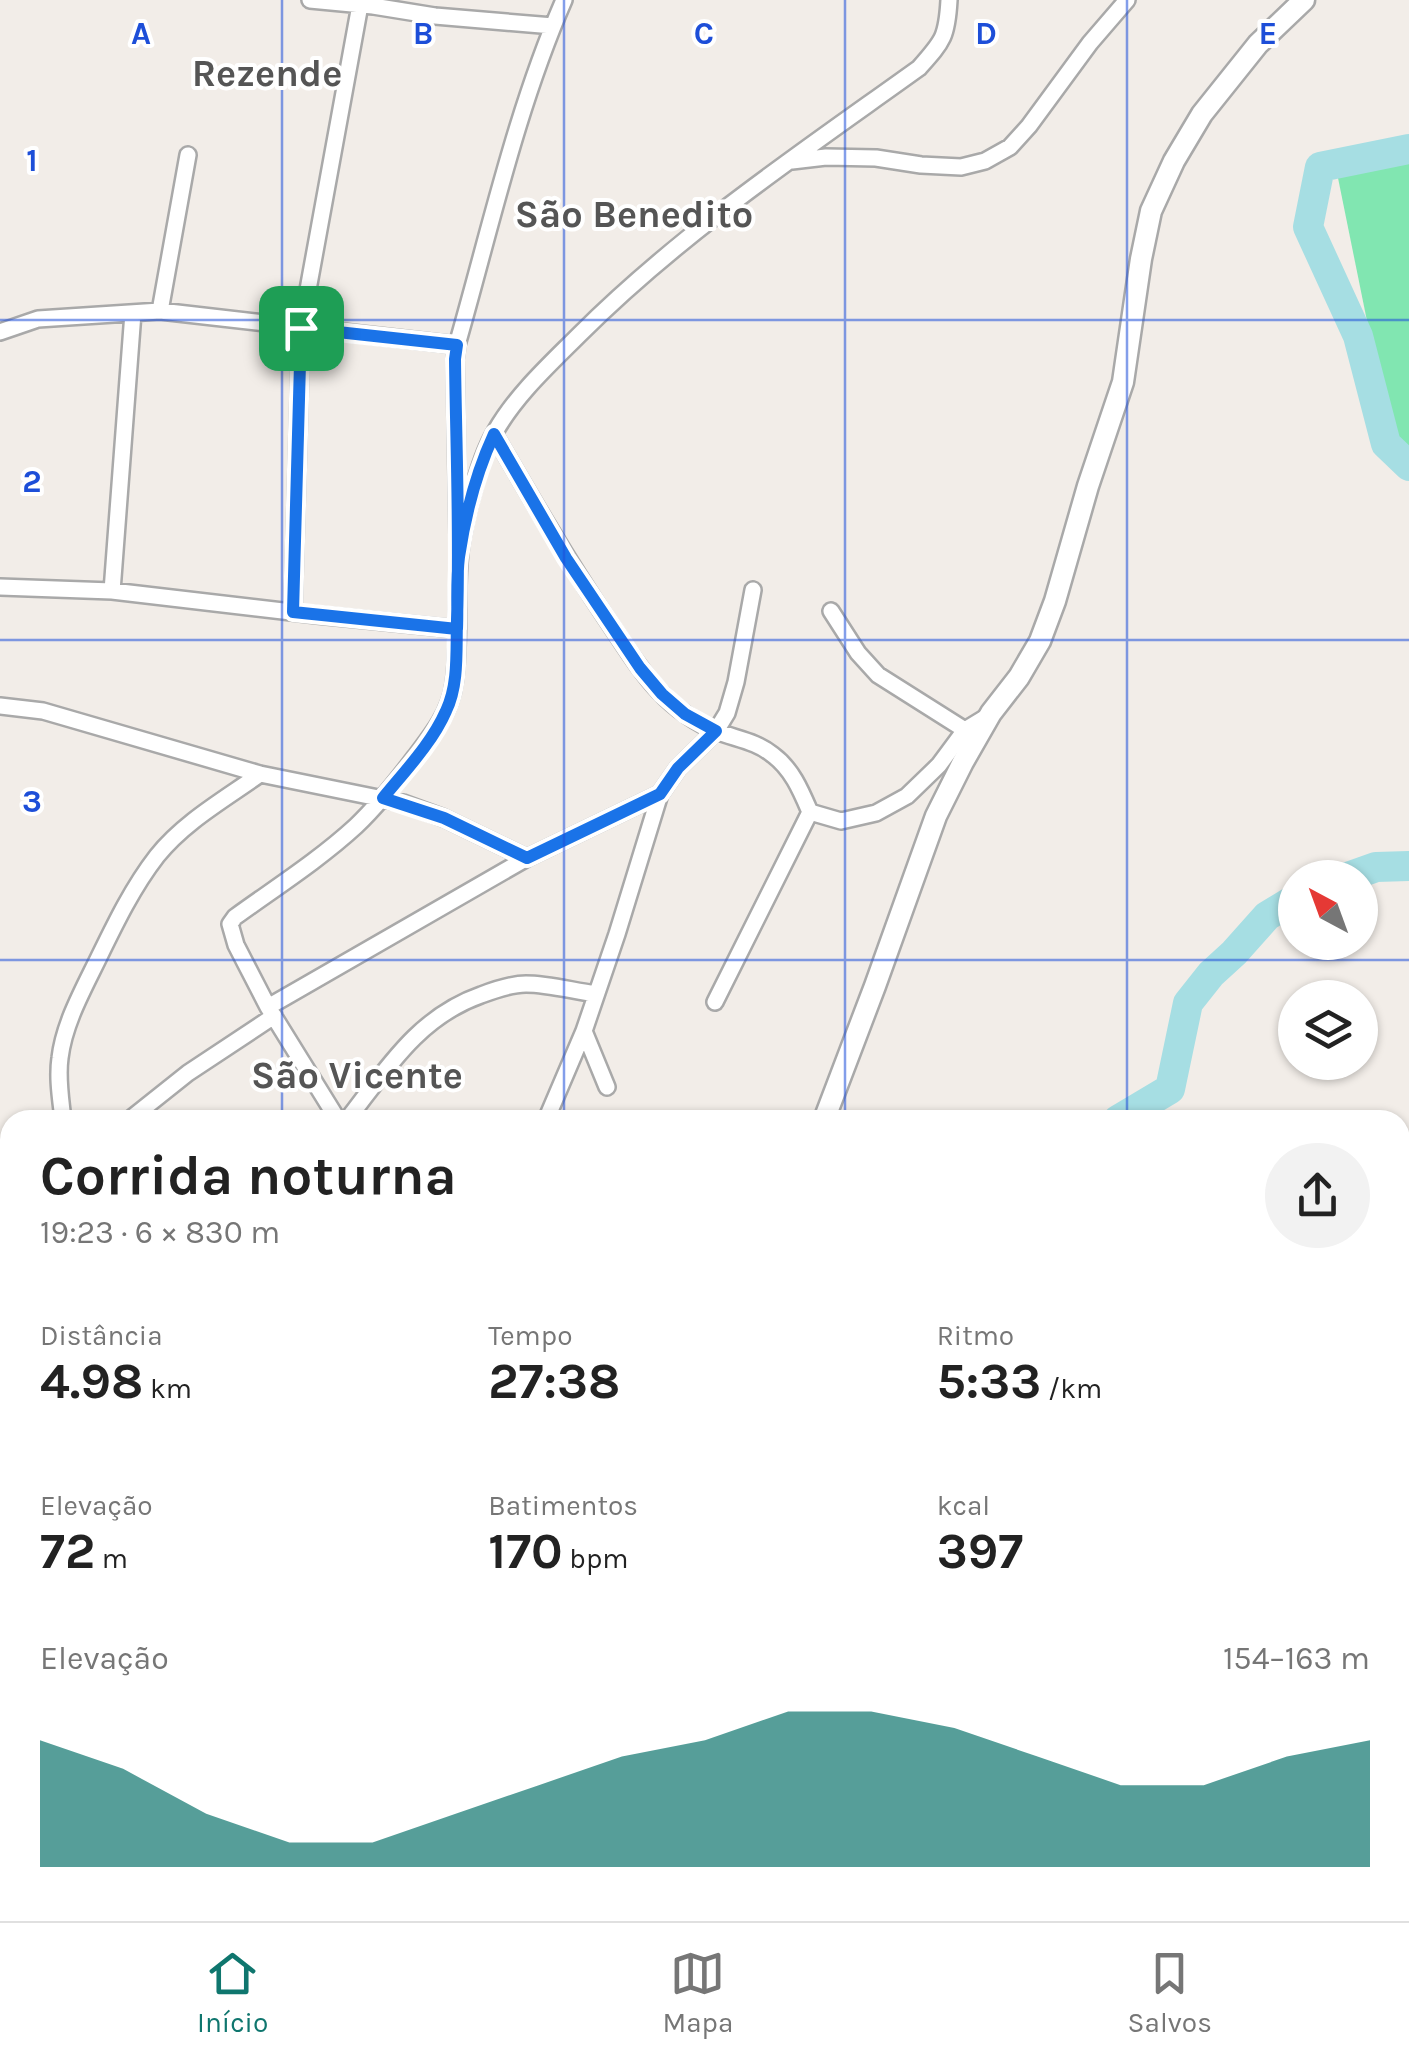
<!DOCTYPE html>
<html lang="pt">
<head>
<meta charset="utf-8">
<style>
  body { margin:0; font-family:Karla,sans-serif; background:#f2f2f2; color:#222; height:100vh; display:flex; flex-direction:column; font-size:38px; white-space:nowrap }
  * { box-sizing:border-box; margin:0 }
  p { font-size:32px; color:#767676 }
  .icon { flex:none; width:55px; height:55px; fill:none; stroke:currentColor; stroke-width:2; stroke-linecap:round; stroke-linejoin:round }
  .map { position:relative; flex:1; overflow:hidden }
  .drawer { position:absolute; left:0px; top:1110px; width:1410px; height:812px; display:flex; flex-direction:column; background:#fff; border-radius:30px 30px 0 0; box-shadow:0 2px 8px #0004 }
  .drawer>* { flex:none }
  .needle { width:65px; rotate:319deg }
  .tools { position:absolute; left:1278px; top:860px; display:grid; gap:20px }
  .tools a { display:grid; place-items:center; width:100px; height:100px; border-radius:50%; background:#fff; box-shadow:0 2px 8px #0004; font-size:50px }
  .pin { position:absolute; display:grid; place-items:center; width:85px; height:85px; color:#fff; margin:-42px; border-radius:20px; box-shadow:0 5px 15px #0006 }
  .round { display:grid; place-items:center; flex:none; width:105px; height:105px; border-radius:52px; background:#f2f2f2 }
  .summary { display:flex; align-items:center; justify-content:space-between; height:170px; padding:0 40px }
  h1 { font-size:55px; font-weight:700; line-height:75px }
  .metrics { display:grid; grid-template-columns:repeat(3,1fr); gap:15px; height:170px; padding:10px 40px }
  .metrics div { display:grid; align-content:center }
  .metrics b { font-size:50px; font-weight:700 }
  .metrics small { font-size:28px; font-weight:400 }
  .metrics p { font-size:28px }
  .chart { height:280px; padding:20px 40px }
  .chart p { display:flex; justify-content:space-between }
  .chart svg { width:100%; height:180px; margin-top:10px; fill:#0f766e; opacity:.7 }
  .dock { display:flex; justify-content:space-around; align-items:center; height:140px; border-top:2px solid #e0e0e0; background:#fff; font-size:28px; color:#767676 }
  .dock a { display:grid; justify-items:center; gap:5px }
  .dock .current { color:#0f766e }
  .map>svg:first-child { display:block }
  .pitch { fill:#81e6b1 }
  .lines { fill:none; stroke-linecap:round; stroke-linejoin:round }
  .river { stroke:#a6dee3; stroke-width:30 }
  .minor-casing { stroke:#a9a9a9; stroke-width:20 }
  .tertiary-casing { stroke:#a9a9a9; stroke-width:25 }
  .minor { stroke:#fff; stroke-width:15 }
  .tertiary { stroke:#fff; stroke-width:20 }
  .route-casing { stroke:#fff; stroke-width:20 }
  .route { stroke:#1a73e8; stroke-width:12 }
  .grid { fill:none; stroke:#1d4ed8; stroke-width:2.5; stroke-opacity:0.55 }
  .labels { text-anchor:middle; stroke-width:8; stroke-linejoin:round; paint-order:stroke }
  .neighbourhood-label { font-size:38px; font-weight:bold; fill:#555; stroke:#fff }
  .grid-label { font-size:32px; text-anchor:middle; font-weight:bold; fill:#1d4ed8; stroke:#fff; stroke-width:8; stroke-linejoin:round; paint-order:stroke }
</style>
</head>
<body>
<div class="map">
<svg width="1409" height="1921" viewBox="0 0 1409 1921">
  <rect width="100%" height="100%" fill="#f2ede8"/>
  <path class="pitch" d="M1409,160V450L1396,437L1367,321L1337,173Z"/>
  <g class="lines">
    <path class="river" d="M1409,149L1320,167L1308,227L1358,336L1386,444L1409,466
      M1345,878L1376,867L1409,866
      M1118,1120L1170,1089L1188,1003L1211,974L1234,953L1267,916L1295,899
      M0,1545H10"/>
    <defs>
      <path id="minor" d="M310,0L373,6L435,16L553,26
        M188,155L160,311L457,345
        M792,161L826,157L876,158L921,165L961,167L985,161L1010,147L1029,126L1090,43L1127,0
        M0,332L38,319L160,311
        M494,434C530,496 566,558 606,618C623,643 639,670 660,692C675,708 696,723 716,731C736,739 756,741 773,755C792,769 801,791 810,812L841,821L876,813L907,796L939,765L965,730L988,716
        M458,535L455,359L457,345C490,230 516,110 564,0
        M0,587L112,591L317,615L457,629
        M112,591L133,313
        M831,611L858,653L878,675L965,730
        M293,612L301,328L360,5
        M0,706L43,711L260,774L403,803L444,818L527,858
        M715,1002L810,812
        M268,1007L527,858L660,794L678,768L716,731L727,713L736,682L753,590
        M584,1031L607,1087
        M63,1120C61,1100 57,1079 60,1058C64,1023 84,988 99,957C116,922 133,887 157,856C184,822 225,799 260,774
        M129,1120L188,1073L274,1016
        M338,1120L268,1007L236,945L230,924L235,917C275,888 319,860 356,826C378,805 397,781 415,757C432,735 450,713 454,684C460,645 456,603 459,563C461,529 478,461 495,432C516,395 549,365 579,335C681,233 802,152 919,68C943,41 947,37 949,0
        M347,1120C386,1070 418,1017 481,995C494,990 512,984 526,984C549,984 573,991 596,994
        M546,1120L584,1031L617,934L660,794
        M1199,1912L1210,1921
        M1014,1921L1021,1912
        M1182,1921L1189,1912"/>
      <path id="tertiary" d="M824,1120L875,986L936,816L963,762L991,713L1019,677L1040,641L1055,601L1088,486L1123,382L1141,259L1151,211L1174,161L1202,114L1258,44L1304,0
        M0,1486L10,1489
        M0,1659H10
        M801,1912L812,1921
        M483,1921L486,1912"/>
    </defs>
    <use href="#minor" class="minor-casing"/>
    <use href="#tertiary" class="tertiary-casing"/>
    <use href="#minor" class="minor"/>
    <use href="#tertiary" class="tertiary"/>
  </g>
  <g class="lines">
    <defs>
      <path id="route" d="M301,328L457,345L455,359C456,446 460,533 457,620C456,650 459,684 446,711C432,743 405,771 383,798L444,818L527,858L660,794L678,768L716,731L685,714L662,694L640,668L566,558L494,434C476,473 465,516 459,557C456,581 458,605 457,629L293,612L301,328"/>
    </defs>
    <use href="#route" class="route-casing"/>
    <use href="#route" class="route"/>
  </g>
  <path class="grid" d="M282,0V1120M564,0V1120M845,0V1120M1127,0V1120M0,320H1409M0,640H1409M0,960H1409M0,1281H10M1400,1281H1409M0,1601H10M1400,1601H1409M282,1912V1921M564,1912V1921M845,1912V1921M1127,1912V1921"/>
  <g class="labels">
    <g class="neighbourhood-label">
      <text x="267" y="86">Rezende</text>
      <text x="634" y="227">São Benedito</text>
      <text x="357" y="1088">São Vicente</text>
    </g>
  </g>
  <g class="grid-label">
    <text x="141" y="44">A</text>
    <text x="423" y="44">B</text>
    <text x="704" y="44">C</text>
    <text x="986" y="44">D</text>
    <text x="1268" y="44">E</text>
    <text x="32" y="171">1</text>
    <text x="32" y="492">2</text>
    <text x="32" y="812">3</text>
  </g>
</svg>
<div class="tools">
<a><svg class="needle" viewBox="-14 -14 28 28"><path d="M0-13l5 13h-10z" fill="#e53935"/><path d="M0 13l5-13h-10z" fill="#767676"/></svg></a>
<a><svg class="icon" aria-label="layers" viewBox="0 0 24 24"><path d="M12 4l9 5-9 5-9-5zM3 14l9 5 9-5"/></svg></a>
</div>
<div class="pin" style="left:301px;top:328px;background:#1e9e55"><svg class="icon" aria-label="arrive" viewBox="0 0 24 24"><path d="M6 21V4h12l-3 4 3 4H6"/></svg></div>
<section class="drawer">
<div class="summary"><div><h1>Corrida noturna</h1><p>19:23 · 6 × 830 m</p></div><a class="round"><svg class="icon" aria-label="share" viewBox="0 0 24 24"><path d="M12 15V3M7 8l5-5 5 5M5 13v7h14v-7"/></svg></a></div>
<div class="metrics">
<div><p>Distância</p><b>4.98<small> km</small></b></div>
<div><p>Tempo</p><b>27:38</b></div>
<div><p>Ritmo</p><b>5:33<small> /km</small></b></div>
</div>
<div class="metrics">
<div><p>Elevação</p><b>72<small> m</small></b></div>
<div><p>Batimentos</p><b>170<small> bpm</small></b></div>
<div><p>kcal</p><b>397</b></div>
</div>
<div class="chart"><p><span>Elevação</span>154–163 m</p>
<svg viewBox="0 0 160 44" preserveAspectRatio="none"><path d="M0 44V13L10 20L20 31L30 38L40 38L50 31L60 24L70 17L80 13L90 6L100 6L110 10L120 17L130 24L140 24L150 17L160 13V44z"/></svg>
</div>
</section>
</div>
<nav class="dock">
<a class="current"><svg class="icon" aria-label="home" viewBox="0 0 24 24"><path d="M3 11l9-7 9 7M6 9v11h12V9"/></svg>Início</a>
<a><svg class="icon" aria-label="map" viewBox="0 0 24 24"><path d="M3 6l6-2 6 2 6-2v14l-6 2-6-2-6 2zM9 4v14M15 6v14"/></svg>Mapa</a>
<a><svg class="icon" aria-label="saved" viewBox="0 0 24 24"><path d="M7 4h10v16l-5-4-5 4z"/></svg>Salvos</a>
</nav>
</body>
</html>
